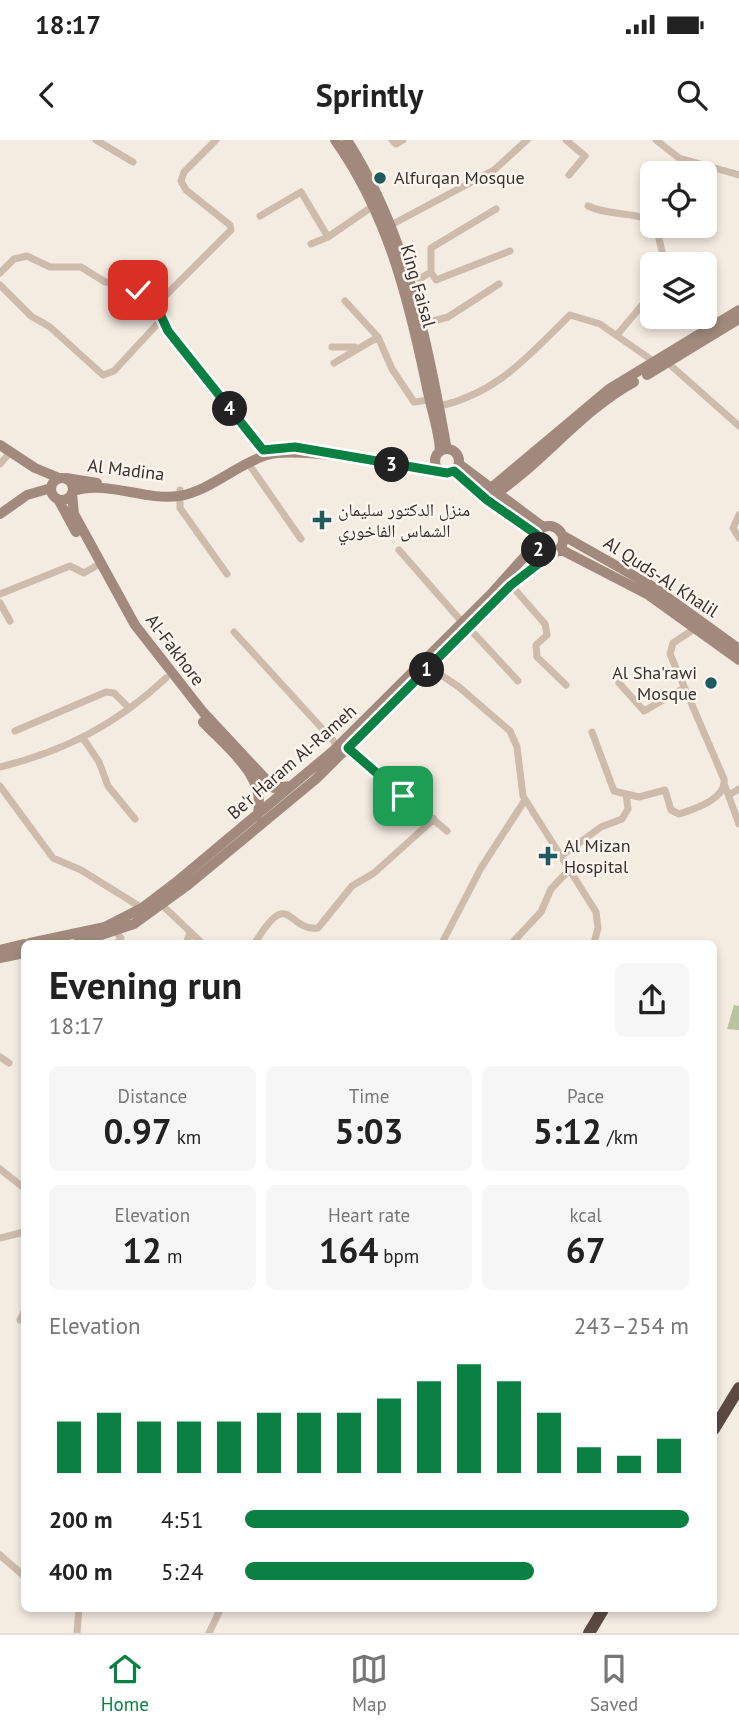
<!DOCTYPE html>
<html lang="en">
<head>
<meta charset="utf-8">
<style>
  body { margin:0; font-family:"PT Sans","Noto Naskh Arabic",sans-serif; background:#f6f6f6; color:#222; height:100vh; display:flex; flex-direction:column; font-size:26px; white-space:nowrap }
  * { box-sizing:border-box; margin:0 }
  p { font-size:23px; color:#767676 }
  .icon { flex:none; width:38px; height:38px; fill:none; stroke:currentColor; stroke-width:2; stroke-linecap:round; stroke-linejoin:round }
  .map { position:relative; flex:1; overflow:hidden }
  .drawer { position:absolute; left:21px; top:800px; width:696px; height:672px; display:flex; flex-direction:column; background:#fff; border-radius:10px; box-shadow:0 4px 10px #0003 }
  .drawer>* { flex:none }
  .controls { position:absolute; left:640px; top:21px; display:grid; gap:14px }
  .controls a { display:grid; place-items:center; width:77px; height:77px; border-radius:10px; background:#fff; box-shadow:0 4px 10px #0003; font-size:35px }
  .pin { position:absolute; display:grid; place-items:center; width:60px; height:60px; color:#fff; margin:-30px; border-radius:14px; box-shadow:0 4px 10px #0006 }
  .km { position:absolute; width:35px; height:35px; margin:-18px; border-radius:50%; background:#222; color:#fff; font-size:19px; line-height:35px; text-align:center }
  .round { display:grid; place-items:center; flex:none; width:74px; height:74px; border-radius:10px; background:#f6f6f6 }
  .summary { display:flex; align-items:center; justify-content:space-between; height:119px; padding:0 28px }
  h1 { font-size:38px; font-weight:700; line-height:52px }
  .stats { display:grid; grid-template-columns:repeat(3,1fr); gap:10px; height:119px; padding:7px 28px }
  .stats div { display:grid; align-content:center; border-radius:10px; background:#f6f6f6; text-align:center }
  .stats b { font-size:35px; font-weight:700 }
  .stats small { font-size:19px; font-weight:400 }
  .stats p { font-size:19px }
  .chart { height:196px; padding:14px 28px }
  .chart p { display:flex; justify-content:space-between }
  .chart svg { width:100%; height:126px; margin-top:7px; stroke:#0b8043; stroke-width:6 }
  ul { padding:0 28px; list-style:none; font-size:23px }
  li { display:grid; grid-template-columns:112px 84px 1fr; align-items:center; height:52px }
  li i { height:18px; border-radius:9px; background:#0b8043 }
  .status { display:flex; justify-content:space-between; align-items:center; height:49px; padding:0 35px; background:#fff; direction:ltr }
  .status svg { height:19px; fill:currentColor }
  header { display:flex; justify-content:space-between; align-items:center; height:91px; padding:0 28px; background:#fff; font-size:32px; font-weight:700 }
  .menu { display:flex; justify-content:space-around; align-items:center; height:98px; border-top:2px solid #e0e0e0; background:#fff; font-size:19px; color:#767676 }
  .menu a { display:grid; justify-items:center; gap:4px }
  .menu .active { color:#0b8043 }
  .map>svg:first-child { display:block }
  .pitch { fill:#b8c4a0 }
  .lines { fill:none; stroke-linecap:round; stroke-linejoin:round }
  .street { stroke:#cdbbac; stroke-width:7 }
  .secondary { stroke:#a18a7d; stroke-width:10 }
  .highway { stroke:#5c4a42; stroke-width:12 }
  .route-casing { stroke:#fff; stroke-width:14 }
  .route { stroke:#0b8043; stroke-width:9 }
  .poi-dot { fill:#1f5a5e; stroke:#fbf5ee; stroke-width:2.5 }
  .labels { text-anchor:middle; stroke-width:5; stroke-linejoin:round; paint-order:stroke }
  .poi-label { font-size:18px; fill:#3b302b; stroke:#fbf5ee; text-anchor:start }
  .street-label { font-size:18px; fill:#3b302b; stroke:#fbf5ee }
</style>
</head>
<body>
<div class="status"><b>18:17</b><svg viewBox="0 0 49 12"><path d="M0 12V9h3v3zM5 12V6h3v6zM10 12V3h3v9zM15 12V0h3v12zM26 1h20v11H26zM47 4h2v5h-2z"/></svg></div>
<header><svg class="icon" aria-label="back" viewBox="0 0 24 24"><path d="M15 5l-7 7 7 7"/></svg>Sprintly<svg class="icon" aria-label="search" viewBox="0 0 24 24"><circle cx="10" cy="10" r="6"/><path d="M15 15l6 6"/></svg></header>
<div class="map">
<svg width="739" height="1493" viewBox="0 0 739 1493">
  <rect width="100%" height="100%" fill="#f4ebe1"/>
  <path class="pitch" d="M734,865L739,866V890L727,889Z"/>
  <g class="lines">
    <path class="street" d="M96,0L133,22
      M392,0L396,4L403,0
      M566,0L585,16L569,35
      M656,0L679,18L739,35
      M588,66C608,76 633,71 653,82
      M260,76L301,52L328,97L373,66
      M391,85L494,30L527,0
      M656,86L665,124
      M311,104L328,97
      M431,132L436,140L510,111
      M0,133L14,119L27,116L50,127H81L105,142L127,144L137,148L156,165L168,192L267,315
      M409,136L421,138L431,132V108L496,69
      M0,145L31,176L50,187L103,235L114,231L161,180
      M156,165L231,90L230,85L186,50L181,41L184,32L216,0
      M422,184L448,177L499,144
      M617,195L653,152
      M378,197L392,229L414,262L429,260
      M332,207H355
      M334,223L378,197L345,161
      M668,223L739,286
      M440,266C499,252 528,216 570,175L600,184L656,223
      M248,323L301,399
      M0,324L7,316
      M180,350V368L227,434
      M739,375L733,388L739,398
      M399,410L462,482
      M511,445L545,484L547,495L536,505L537,517L566,545
      M0,454L70,426L84,433L96,426
      M0,463L10,481
      M468,487L518,541
      M234,492L338,606
      M429,527L459,547L510,591L517,607L523,656L596,772L598,788L594,803
      M619,543L644,571L684,548
      M15,591L106,552L114,553L128,567
      M592,592L614,651L639,657L665,650L671,670L679,674C694,669 727,659 724,639L670,514L673,503L696,488
      M83,598L99,622L108,646L135,679
      M348,608L447,691
      M0,627C65,611 117,584 166,538
      M0,646L53,718L81,730L142,768
      M725,646L739,684
      M729,655L739,649
      M561,716L601,687L622,679L628,669L626,654
      M162,765L202,803
      M115,791L121,798L117,803
      M186,803L190,793
      M255,803C290,745 287,792 318,788L352,746L374,733L434,679
      M442,803L481,728L525,660
      M512,803L541,772L551,749L569,730
      M0,917L9,923
      M0,1029L24,1048
      M0,1098L24,1092
      M20,1180L24,1172
      M0,1415L24,1436
      M77,1493L79,1468
      M209,1493L221,1468"/>
    <path class="secondary" d="M335,0C387,73 408,157 426,243C430,266 439,289 440,311
      M347,0C406,92 427,199 446,305
      M647,235L739,179
      M0,305L35,328L59,338
      M435 321a12 12 0 1 1 24 0a12 12 0 1 1-24 0Z
      M459,324L543,387
      M454,331L536,394
      M51 349a11 11 0 1 1 22 0a11 11 0 1 1-22 0Z
      M66,338L97,343
      M73,351C108,340 144,361 179,356C210,351 237,324 267,315C300,305 404,327 443,332
      M72,353L74,374L135,485L203,572L274,648L290,646
      M58,359L76,392
      M488,359C541,326 579,272 634,242
      M487,360L491,348L609,249L739,170
      M0,374L27,355L51,348
      M535 400a14 14 0 1 1 28 0a14 14 0 1 1-28 0Z
      M562,395L652,446L739,509
      M560,409L647,454L739,520
      M203,582C226,607 269,638 257,676
      M30,803L105,787L142,768L175,743L333,611L491,454L535,405
      M77,803L134,784L188,745L316,639L511,445L551,414
      M0,810L24,804
      M0,818L24,813"/>
    <path class="highway" d="M714,1289L739,1248
      M589,1493L604,1468"/>
  </g>
  <g class="lines">
    <defs>
      <path id="route" d="M138,150L156,165L168,191L263,310L295,307L447,333L454,331L487,360L536,394L538,409L551,414L511,445L348,608L403,656"/>
    </defs>
    <use href="#route" class="route-casing"/>
    <use href="#route" class="route"/>
  </g>
  <g class="poi-dot">
    <circle cx="380" cy="38" r="7"/>
    <path d="M318.5 369.5h7v7h7v7h-7v7h-7v-7h-7v-7h7z"/>
    <circle cx="711" cy="543" r="7"/>
    <path d="M544.5 705.5h7v7h7v7h-7v7h-7v-7h-7v-7h7z"/>
  </g>
  <g class="labels">
    <g class="poi-label">
      <text x="394" y="44">Alfurqan Mosque</text>
      <text x="338" y="376">منزل الدكتور سليمان<tspan x="338" dy="21">الشماس الفاخوري</tspan></text>
      <text x="697" y="539" text-anchor="end">Al Sha'rawi<tspan x="697" dy="21">Mosque</tspan></text>
      <text x="564" y="712">Al Mizan<tspan x="564" dy="21">Hospital</tspan></text>
    </g>
    <g class="street-label">
      <text transform="translate(418 146) rotate(74)" y="6">King Faisal</text>
      <text transform="translate(126 330) rotate(7)" y="6">Al Madina</text>
      <text transform="translate(661 437) rotate(33)" y="6">Al Quds-Al Khalil</text>
      <text transform="translate(175 510) rotate(53)" y="6">Al-Fakhore</text>
      <text transform="translate(292 622) rotate(-41)" y="6">Be'r Haram Al-Rameh</text>
    </g>
  </g>
</svg>
<div class="controls">
<a><svg class="icon" aria-label="locate" viewBox="0 0 24 24"><circle cx="12" cy="12" r="6"/><path d="M12 2v4M12 18v4M2 12h4M18 12h4"/></svg></a>
<a><svg class="icon" aria-label="layers" viewBox="0 0 24 24"><path d="M12 4l9 5-9 5-9-5zM3 14l9 5 9-5"/></svg></a>
</div>
<div class="pin" style="left:403px;top:656px;background:#1e9e55"><svg class="icon" aria-label="arrive" viewBox="0 0 24 24"><path d="M6 21V4h12l-3 4 3 4H6"/></svg></div>
<div class="pin" style="left:138px;top:150px;background:#d93025"><svg class="icon" aria-label="check" viewBox="0 0 24 24"><path d="M5 12l5 5 9-10"/></svg></div>
<b class="km" style="left:427px;top:530px">1</b>
<b class="km" style="left:539px;top:410px">2</b>
<b class="km" style="left:392px;top:325px">3</b>
<b class="km" style="left:230px;top:269px">4</b>
<section class="drawer">
<div class="summary"><div><h1>Evening run</h1><p>18:17</p></div><a class="round"><svg class="icon" aria-label="share" viewBox="0 0 24 24"><path d="M12 15V3M7 8l5-5 5 5M5 13v7h14v-7"/></svg></a></div>
<div class="stats">
<div><p>Distance</p><b>0.97<small> km</small></b></div>
<div><p>Time</p><b>5:03</b></div>
<div><p>Pace</p><b>5:12<small> /km</small></b></div>
</div>
<div class="stats">
<div><p>Elevation</p><b>12<small> m</small></b></div>
<div><p>Heart rate</p><b>164<small> bpm</small></b></div>
<div><p>kcal</p><b>67</b></div>
</div>
<div class="chart"><p><span>Elevation</span>243–254 m</p>
<svg viewBox="0 0 160 44" preserveAspectRatio="none"><path d="M5 44V26M15 44V23M25 44V26M35 44V26M45 44V26M55 44V23M65 44V23M75 44V23M85 44V18M95 44V12M105 44V6M115 44V12M125 44V23M135 44V35M145 44V38M155 44V32"/></svg>
</div>
<ul>
<li><b>200 m</b>4:51<i style="width:100%"></i></li>
<li><b>400 m</b>5:24<i style="width:65%"></i></li>
</ul>
</section>
</div>
<nav class="menu">
<a class="active"><svg class="icon" aria-label="home" viewBox="0 0 24 24"><path d="M3 11l9-7 9 7M6 9v11h12V9"/></svg>Home</a>
<a><svg class="icon" aria-label="map" viewBox="0 0 24 24"><path d="M3 6l6-2 6 2 6-2v14l-6 2-6-2-6 2zM9 4v14M15 6v14"/></svg>Map</a>
<a><svg class="icon" aria-label="saved" viewBox="0 0 24 24"><path d="M7 4h10v16l-5-4-5 4z"/></svg>Saved</a>
</nav>
</body>
</html>
